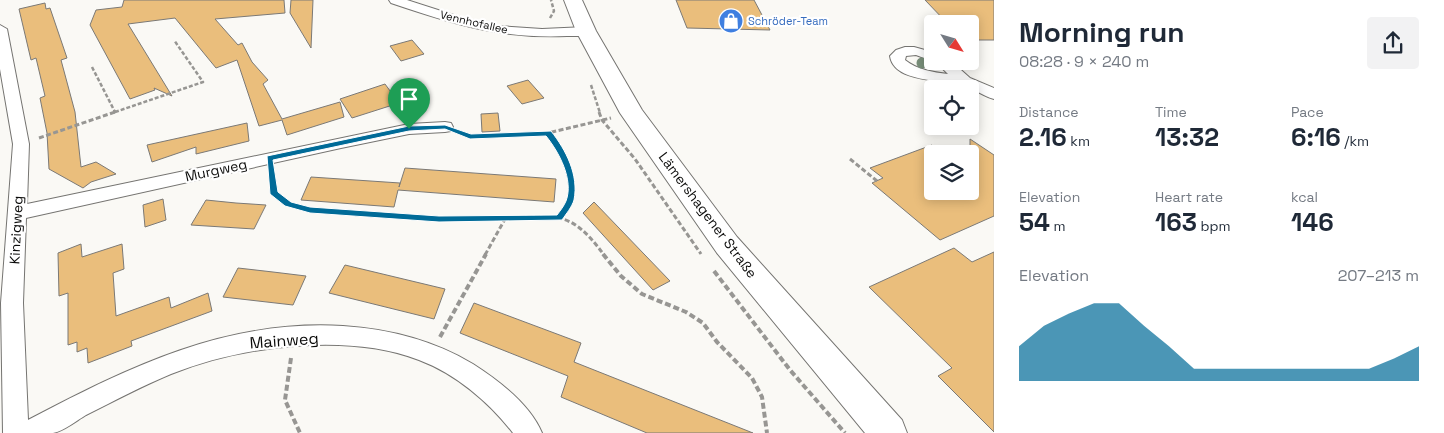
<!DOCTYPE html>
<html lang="en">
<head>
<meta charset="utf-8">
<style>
  body { margin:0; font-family:"Space Grotesk",sans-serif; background:#f2f2f3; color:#1f2937; height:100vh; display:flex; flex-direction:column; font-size:19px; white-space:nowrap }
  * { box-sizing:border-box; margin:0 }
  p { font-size:16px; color:#747a83 }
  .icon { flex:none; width:28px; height:28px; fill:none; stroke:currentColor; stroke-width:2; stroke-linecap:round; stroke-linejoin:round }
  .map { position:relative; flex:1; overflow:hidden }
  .drawer { display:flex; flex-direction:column; background:#fff; width:450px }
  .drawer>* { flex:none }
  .needle { width:32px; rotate:127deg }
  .fabs { position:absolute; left:924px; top:15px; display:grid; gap:10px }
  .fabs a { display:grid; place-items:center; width:55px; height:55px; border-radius:5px; background:#fff; box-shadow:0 2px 12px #0003; font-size:25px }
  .pin { position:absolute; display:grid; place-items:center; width:42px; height:42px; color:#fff; margin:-51px -21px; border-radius:50% 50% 50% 0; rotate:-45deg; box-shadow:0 0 5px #0007 }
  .pin .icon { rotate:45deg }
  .round { display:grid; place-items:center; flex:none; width:52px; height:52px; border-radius:5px; background:#f2f2f3 }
  .headline { display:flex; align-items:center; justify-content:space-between; height:85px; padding:0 25px }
  h1 { font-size:28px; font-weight:700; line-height:38px }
  .figures { display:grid; grid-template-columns:repeat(3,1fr); gap:8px; height:85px; padding:5px 25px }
  .figures div { display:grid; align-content:center }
  .figures b { font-size:25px; font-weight:700 }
  .figures small { font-size:14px; font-weight:400 }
  .figures p { font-size:14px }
  .chart { height:140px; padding:10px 25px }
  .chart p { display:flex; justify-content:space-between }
  .chart svg { width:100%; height:90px; margin-top:5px; fill:#006b98; opacity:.7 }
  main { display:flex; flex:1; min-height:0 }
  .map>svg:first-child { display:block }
  .building { fill:#eabe7c; stroke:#7b7976 }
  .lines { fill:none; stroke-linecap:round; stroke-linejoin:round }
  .minor-casing { stroke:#757471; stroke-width:2 }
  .secondary-casing { stroke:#757471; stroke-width:2 }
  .path-far2 { stroke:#979693; stroke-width:2.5; stroke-dasharray:4 2; stroke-linecap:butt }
  .path-far1 { stroke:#979693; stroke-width:3; stroke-dasharray:5 2.5; stroke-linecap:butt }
  .path { stroke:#979693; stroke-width:4; stroke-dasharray:6 3; stroke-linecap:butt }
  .minor { fill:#fff; fill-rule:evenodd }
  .secondary { fill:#fff; fill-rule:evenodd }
  .tree { fill:#798f7a }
  .route { fill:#006b98; stroke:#fff; fill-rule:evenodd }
  .labels { text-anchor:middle; stroke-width:4.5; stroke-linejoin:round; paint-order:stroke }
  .far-shop-label { font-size:11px; fill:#366cbe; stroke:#fff; text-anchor:start }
  .far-street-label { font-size:11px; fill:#0b0b0a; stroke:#fff }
  .street-label { font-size:14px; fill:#0b0b0a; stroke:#fff }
  .near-street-label { font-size:16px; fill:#0b0b0a; stroke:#fff }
</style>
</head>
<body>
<main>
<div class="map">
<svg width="994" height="433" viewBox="0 0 994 433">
  <rect width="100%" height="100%" fill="#faf9f5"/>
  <path class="building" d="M124,0H284L285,13L215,19L238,45L242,43L252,62L268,80L263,84L282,119L340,102L344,117L287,135L282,120L259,126L237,60L216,68L175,18L128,24L172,96L154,88L155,90L130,99L90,25L96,10L122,7Z
    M291,0H313L311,48L290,13Z
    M676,0H754L770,30L687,28Z
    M925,0H994V40H970V24H948Z
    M45,3L46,9L50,8L67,58L61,60L75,112L81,167L96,162L116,174L91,182L83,188L49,169L47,133L40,98L45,96L36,58L31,60L19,9Z
    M412,40L424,54L401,61L390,46Z
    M528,80L544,98L522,104L507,86Z
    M385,84L399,103L352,118L340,99Z
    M498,113L500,131L482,132L481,114Z
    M247,123L249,141L196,154V147L152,162L147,145Z
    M970,139L994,155V216L940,240L872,183L883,178L870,168L932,145V191H970Z
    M405,168L556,179L554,202L398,190L394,207L301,200L311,177L400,183L399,187Z
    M163,199L166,220L145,227L143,205Z
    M206,200L236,203L266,205L254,229L191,225Z
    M594,202L670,281L653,290L583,213Z
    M81,244L82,257L122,244L124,269L113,273L116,316L169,297L171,308L208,293L212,311L131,341L132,346L88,363L87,348L77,352V342L68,345V293L59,296L58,253Z
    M954,248L972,262L994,252V432L938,376L952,368L869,287Z
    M345,265L445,289L434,319L329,293Z
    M238,268L273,272L306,276L293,305L223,297Z
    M474,303L581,343L574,362L753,433H647L561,397L568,376L460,333Z"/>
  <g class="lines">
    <defs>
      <path id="minor" d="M389,0H407L463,18L498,26L542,29L586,27L593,31C588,37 575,36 567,36C501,39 453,24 391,3Z
        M0,25L7,29L29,144L27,204L409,124L445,122L451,123L453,127L451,131L445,132L409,134L341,148L26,218L23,303L28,420C129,367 226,319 343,326C389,329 433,340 473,364C498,380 530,404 542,433H513C489,402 456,374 419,360C347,332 241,346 171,374C142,386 114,401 86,415C76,421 64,431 53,433C38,433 19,433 3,433L1,303L13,144L0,69Z
        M905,47H914L932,52V61L916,55L906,56L905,60C918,70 932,72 948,74L935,61H951L970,78L994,88V99C983,96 973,88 962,85C942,79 894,83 890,56L896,50Z"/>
      <path id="secondary" d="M564,0H582L596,31L642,110L737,237L902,420L907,433H865L717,253L620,113L576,31Z"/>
    </defs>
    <use href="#minor" class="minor-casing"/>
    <use href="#secondary" class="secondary-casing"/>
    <path class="path-far2" d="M550,18L554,11L551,0
      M92,67L115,112L112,113
      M591,85L600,113
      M115,112L203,82L174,40"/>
    <path class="path-far1" d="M599,112L602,120L635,159L701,254
      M462,133L470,136L548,133L611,118
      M548,133C568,160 582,188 559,218
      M39,138L115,112
      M850,159L877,181
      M272,174C273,179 272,188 274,193C287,221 467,219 501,218C519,218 540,215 558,218C578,221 593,240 604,255
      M485,255L505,219"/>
    <path class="path" d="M603,254L621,276L642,294L686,312L703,323L717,342L752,378L762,397L767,433
      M714,271L790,370L845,433
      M440,337L486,254
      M291,358L285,400L300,433"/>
    <use href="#minor" class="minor"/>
    <use href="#secondary" class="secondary"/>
  </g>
  <circle class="tree" cx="922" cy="63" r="5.5"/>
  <path class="route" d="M445,125L471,134L551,131C566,150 579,175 574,200C572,207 566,214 562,220L439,222L310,213L285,206L270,194L267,156L409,126ZM445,129L470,139L546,136C559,152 574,180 566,201C564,206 560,211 557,215L439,216L310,207L291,202L278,192L273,160L409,131Z"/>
  <defs>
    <symbol id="shop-disc" viewBox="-11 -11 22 22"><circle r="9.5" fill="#3f7fe0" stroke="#fff"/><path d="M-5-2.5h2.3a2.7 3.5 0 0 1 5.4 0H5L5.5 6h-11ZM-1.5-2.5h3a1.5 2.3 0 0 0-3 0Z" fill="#fff"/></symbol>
  </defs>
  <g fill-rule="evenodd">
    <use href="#shop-disc" x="717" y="7" width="28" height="28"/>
  </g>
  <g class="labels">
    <g class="far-shop-label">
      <text x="748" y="25">Schröder-Team</text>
    </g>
    <g class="far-street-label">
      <text transform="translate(474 22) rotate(13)" y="4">Vennhofallee</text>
    </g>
    <g class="street-label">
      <text transform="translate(216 170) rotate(-12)" y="5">Murgweg</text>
      <text transform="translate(708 215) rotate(53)" y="5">Lämershagener Straße</text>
      <text transform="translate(16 230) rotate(-87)" y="5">Kinzigweg</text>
    </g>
    <g class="near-street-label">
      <text transform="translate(284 340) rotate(-4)" y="6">Mainweg</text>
    </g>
  </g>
</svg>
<div class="fabs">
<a><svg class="needle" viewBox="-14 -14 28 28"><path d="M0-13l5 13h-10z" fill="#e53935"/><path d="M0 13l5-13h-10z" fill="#747a83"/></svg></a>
<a><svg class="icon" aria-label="locate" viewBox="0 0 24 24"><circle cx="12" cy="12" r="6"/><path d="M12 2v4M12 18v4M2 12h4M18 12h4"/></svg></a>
<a><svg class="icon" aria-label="layers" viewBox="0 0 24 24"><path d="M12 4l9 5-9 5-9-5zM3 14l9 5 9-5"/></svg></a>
</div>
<div class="pin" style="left:409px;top:129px;background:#1e9e55"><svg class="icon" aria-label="arrive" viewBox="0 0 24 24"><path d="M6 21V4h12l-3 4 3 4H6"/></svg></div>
</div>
<section class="drawer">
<div class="headline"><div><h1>Morning run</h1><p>08:28 · 9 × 240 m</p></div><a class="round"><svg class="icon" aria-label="share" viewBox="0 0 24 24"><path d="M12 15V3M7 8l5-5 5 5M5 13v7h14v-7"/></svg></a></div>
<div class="figures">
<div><p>Distance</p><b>2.16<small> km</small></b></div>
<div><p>Time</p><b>13:32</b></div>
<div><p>Pace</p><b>6:16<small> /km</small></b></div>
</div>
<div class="figures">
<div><p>Elevation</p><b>54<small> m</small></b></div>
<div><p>Heart rate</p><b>163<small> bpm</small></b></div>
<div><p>kcal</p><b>146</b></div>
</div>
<div class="chart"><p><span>Elevation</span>207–213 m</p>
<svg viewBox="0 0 160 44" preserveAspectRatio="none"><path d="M0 44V27L10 17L20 11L30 6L40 6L50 17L60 27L70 38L80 38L90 38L100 38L110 38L120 38L130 38L140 38L150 33L160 27V44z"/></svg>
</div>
</section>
</main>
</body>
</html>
